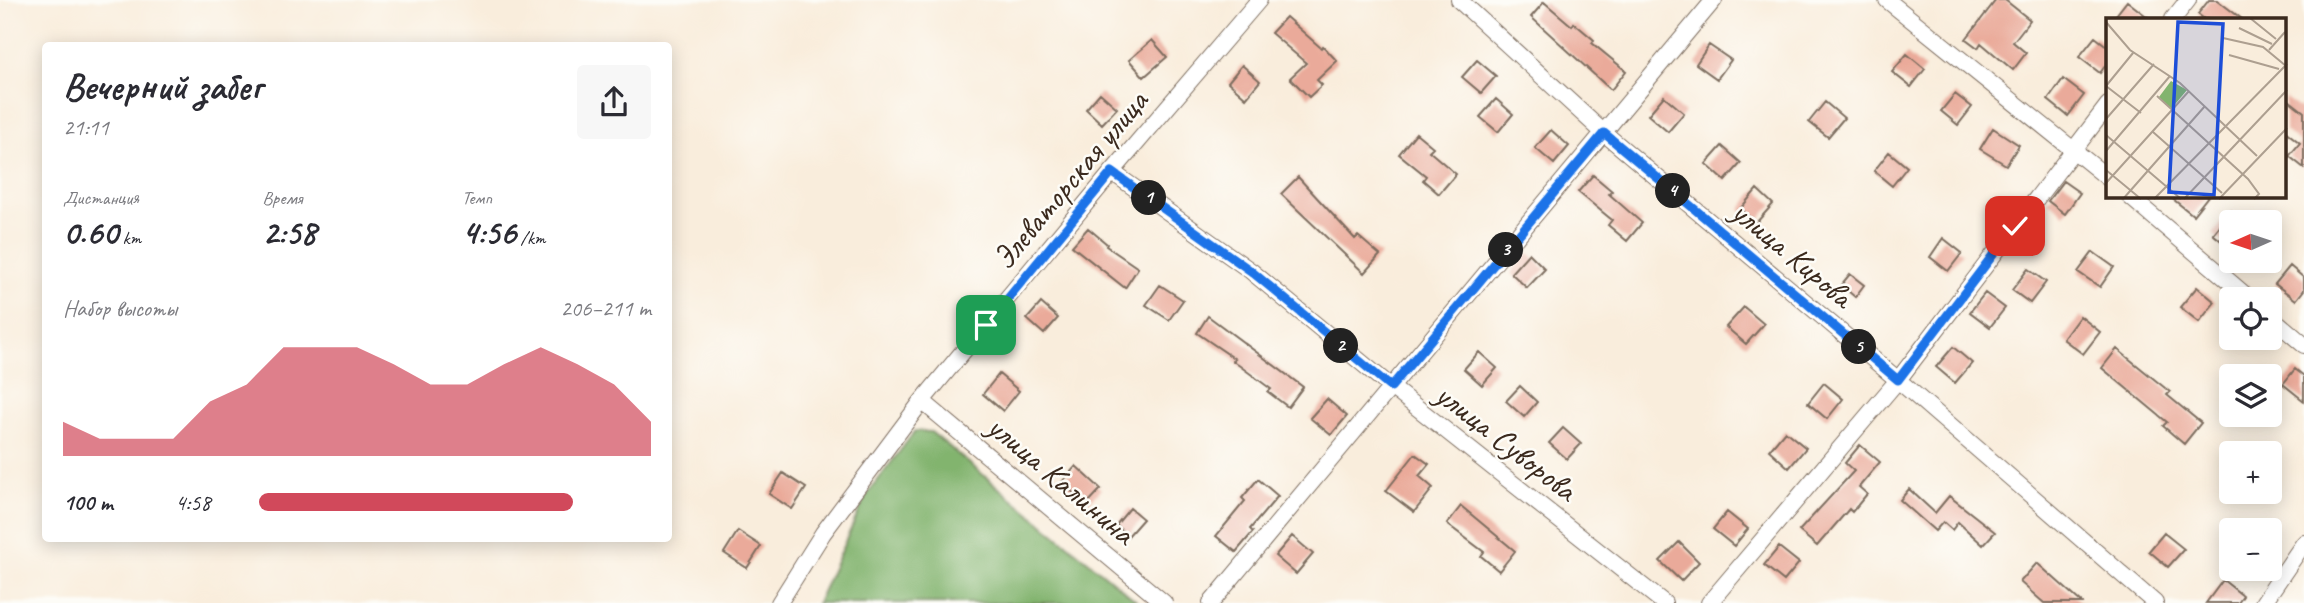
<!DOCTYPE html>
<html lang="ru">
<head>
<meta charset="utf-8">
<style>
  body { margin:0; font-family:Caveat,sans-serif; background:#f7f7f7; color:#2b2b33; height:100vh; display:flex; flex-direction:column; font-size:26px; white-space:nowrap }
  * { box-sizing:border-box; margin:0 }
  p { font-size:23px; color:#7c7c81 }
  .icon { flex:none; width:38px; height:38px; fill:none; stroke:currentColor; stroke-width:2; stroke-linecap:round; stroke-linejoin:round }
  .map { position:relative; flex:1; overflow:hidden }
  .sheet { position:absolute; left:42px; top:42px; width:630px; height:500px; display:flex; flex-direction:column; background:#fff; border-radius:7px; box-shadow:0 4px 18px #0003 }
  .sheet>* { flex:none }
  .needle { width:46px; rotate:267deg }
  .fabs { position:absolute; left:2219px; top:210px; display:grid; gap:14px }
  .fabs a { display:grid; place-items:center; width:63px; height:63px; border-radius:7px; background:#fff; box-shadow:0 4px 18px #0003; font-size:35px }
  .pin { position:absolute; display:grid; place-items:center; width:60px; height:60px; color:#fff; margin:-30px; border-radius:14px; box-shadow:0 4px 10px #0006 }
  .km { position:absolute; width:35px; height:35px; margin:-18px; border-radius:50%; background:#222; color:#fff; font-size:19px; line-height:35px; text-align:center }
  .round { display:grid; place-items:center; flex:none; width:74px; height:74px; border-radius:7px; background:#f7f7f7 }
  .overview { display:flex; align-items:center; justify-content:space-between; height:119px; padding:0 21px }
  h1 { font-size:38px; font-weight:800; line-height:52px }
  .metrics { display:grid; grid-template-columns:repeat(3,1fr); gap:10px; height:119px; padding:7px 21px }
  .metrics div { display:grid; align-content:center }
  .metrics b { font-size:35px; font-weight:800 }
  .metrics small { font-size:19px; font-weight:400 }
  .metrics p { font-size:19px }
  .chart { height:196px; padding:14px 21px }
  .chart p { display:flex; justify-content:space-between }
  .chart svg { width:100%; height:126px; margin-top:7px; fill:#d1495b; opacity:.7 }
  ul { padding:0 21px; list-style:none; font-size:23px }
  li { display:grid; grid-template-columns:112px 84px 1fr; align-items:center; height:52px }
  li i { height:18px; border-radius:9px; background:#d1495b }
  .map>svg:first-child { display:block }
  .forest { fill:#82b46e; stroke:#5e6f46; stroke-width:2 }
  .building { fill:#eaaa9a }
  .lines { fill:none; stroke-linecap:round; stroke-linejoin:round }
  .minor-casing { stroke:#7e6e60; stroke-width:18 }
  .minor { stroke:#fff; stroke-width:16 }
  .route-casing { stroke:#fff; stroke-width:14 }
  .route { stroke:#1a73e8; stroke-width:9 }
  .labels { text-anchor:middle; stroke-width:5; stroke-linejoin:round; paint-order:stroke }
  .street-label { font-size:33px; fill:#3b2a1e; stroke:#fdfcf7 }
  .inset-road { fill:none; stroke:#ad9f90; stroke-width:2 }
  .view { fill:#1d4ed8; fill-opacity:0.15; stroke:#1d4ed8; stroke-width:3.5 }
  .inset-edge { fill:none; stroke:#3b2a1e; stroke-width:3.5 }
</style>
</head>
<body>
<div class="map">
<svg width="2304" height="603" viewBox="0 0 2304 603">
  <rect width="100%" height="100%" fill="#fdfcf7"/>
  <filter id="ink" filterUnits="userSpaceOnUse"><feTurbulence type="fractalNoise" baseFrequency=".0143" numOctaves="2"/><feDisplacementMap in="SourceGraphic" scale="14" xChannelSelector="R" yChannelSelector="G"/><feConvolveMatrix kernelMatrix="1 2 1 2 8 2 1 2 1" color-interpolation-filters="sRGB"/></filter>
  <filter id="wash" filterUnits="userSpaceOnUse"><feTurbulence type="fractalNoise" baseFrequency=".00686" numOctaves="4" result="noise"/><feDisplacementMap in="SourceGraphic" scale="28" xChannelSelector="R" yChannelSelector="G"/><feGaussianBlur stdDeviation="1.57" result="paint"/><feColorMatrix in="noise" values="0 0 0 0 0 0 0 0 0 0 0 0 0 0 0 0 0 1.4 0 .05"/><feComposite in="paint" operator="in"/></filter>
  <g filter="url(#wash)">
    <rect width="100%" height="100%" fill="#f9eddc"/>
    <path class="forest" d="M915,431L931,432L1139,603H817L866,496Z"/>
    <g id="blocks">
      <path class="building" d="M1996,0H2005L2030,20L2013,42L2026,53L2013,70L1981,43L1978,48L1966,39Z
        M2209,0H2217L2242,19H2204L2198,14Z
        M2127,1L2150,19H2113Z
        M1544,2L1572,26L1574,23L1594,40L1592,43L1626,71L1611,90L1531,17Z
        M1286,17L1321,48L1323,46L1337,61L1317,80L1322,85L1309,97L1290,78L1306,63L1271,33Z
        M2095,37L2108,47V62L2100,73L2079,57Z
        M1152,40L1167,57L1144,77L1129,60Z
        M1709,45L1731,60L1717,79L1696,64Z
        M1907,54L1925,69L1911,87L1892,72Z
        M1477,60L1496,76L1481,93L1462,77Z
        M1242,65L1260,81L1246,98L1228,82Z
        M2063,79L2084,95L2068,116L2048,100Z
        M1100,93L1117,108L1102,124L1086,109Z
        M1955,94L1972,107L1958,125L1941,111Z
        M1664,96L1684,113L1668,132L1648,115Z
        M2285,97L2304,112V168L2289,156L2300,143L2285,131Z
        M1496,99L1513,114L1498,132L1480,117Z
        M1825,102L1844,118L1828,137L1809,122Z
        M1993,128L2019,145L2006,165L1980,149Z
        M1551,130L1569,146L1554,164L1535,148Z
        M1416,133L1433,147L1429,151L1456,174L1439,194L1423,180L1426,176L1399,154Z
        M1722,146L1741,163L1725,181L1706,164Z
        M1889,152L1907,167L1892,186L1874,171Z
        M1593,175L1612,191L1609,194L1642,223L1627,241L1608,225L1612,220L1578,192Z
        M1298,177L1355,239L1358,236L1380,255L1364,273L1281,194Z
        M2063,181L2080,193L2065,214L2048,201Z
        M1757,189L1773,204L1756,223L1740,209Z
        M2169,196H2208L2193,215Z
        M2231,212V249L2213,234Z
        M1088,228L1107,244L1106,246L1138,268L1125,288L1072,246Z
        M1943,238L1962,253L1948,271L1930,257Z
        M2093,252L2114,267L2100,287L2078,272Z
        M1529,253L1545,269L1527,288L1511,273Z
        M2290,266L2304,278V290L2296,300L2275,284Z
        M2028,269L2046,282L2030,303L2012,290Z
        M1850,274L1864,285L1855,297L1841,285Z
        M1160,285L1183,300L1169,320L1146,305Z
        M2197,287L2215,302L2199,322L2180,307Z
        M1985,293L2005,308L1990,327L1970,312Z
        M1041,303L1058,318L1044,334L1027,319Z
        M1744,307L1764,324L1746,344L1726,327Z
        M1208,316L1303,387L1288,407L1268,392L1271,389L1233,361L1235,359L1197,333Z
        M2080,316L2100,332L2083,354L2063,339Z
        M1953,347L1972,363L1955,383L1936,367Z
        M2117,349L2170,392L2167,395L2201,423L2184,444L2163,426L2167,422L2102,368Z
        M1479,352L1497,368L1482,385L1464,369Z
        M2295,369L2304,376V401L2283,384Z
        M999,374L1019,391L1003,411L983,394Z
        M1824,383L1843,399L1827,419L1808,403Z
        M1520,386L1537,402L1524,417L1506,401Z
        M1327,399L1347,416L1331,435L1310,418Z
        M1563,428L1581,444L1567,459L1549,443Z
        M1785,431L1806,448L1789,468L1769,450Z
        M1860,445L1880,462L1859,487L1867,494L1852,512L1849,509L1817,546L1799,531L1854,471L1845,463Z
        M1415,454L1429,464L1419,476L1433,488L1414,512L1386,491Z
        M1076,466L1101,489L1086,505L1062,482Z
        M783,473L806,488L792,509L769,494Z
        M1258,479L1278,496L1250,529L1253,532L1236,552L1216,536L1245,501L1242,498Z
        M1909,489L1935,513L1949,496L1995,532L1983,545L1958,522L1952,530L1943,522L1935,531L1900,500Z
        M1461,506L1515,551L1499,571L1481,556L1484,552L1447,524Z
        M1130,508L1143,519L1128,536L1116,525Z
        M1727,512L1748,529L1734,546L1713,529Z
        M738,531L761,546L747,568L724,553Z
        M2164,533L2184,549L2168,567L2149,551Z
        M1292,536L1313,554L1296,574L1275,556Z
        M1679,542L1699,562L1681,581L1660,561Z
        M1779,547L1799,563L1784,581L1764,565Z
        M2037,563L2082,603H2044L2020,582Z
        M2223,580L2243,596L2238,603H2206Z"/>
    </g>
  </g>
  <g filter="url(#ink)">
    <use href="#blocks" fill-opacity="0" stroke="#7e6e60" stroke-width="2"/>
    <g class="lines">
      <defs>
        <path id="minor" d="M1459,0L1604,133L1898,380L2155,603
          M1887,0L2108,178
          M2173,19L2188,0
          M1112,172L1251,271L1391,387L1664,603
          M2129,196L2250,299
          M2270,316L2304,345
          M922,401L1164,603
          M779,603L823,533L922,401L1112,172L1259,0
          M1211,603L1714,0
          M1709,603L1898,380L2108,105
          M2263,603L2304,543"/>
      </defs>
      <use href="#minor" class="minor-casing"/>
      <use href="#minor" class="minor"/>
    </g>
  </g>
  <g class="lines" filter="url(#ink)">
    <defs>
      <path id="route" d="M986,325L1112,172L1251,271L1391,387L1604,133L1898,380L2015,226"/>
    </defs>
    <use href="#route" class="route-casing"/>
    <use href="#route" class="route"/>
  </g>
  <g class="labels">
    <g class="street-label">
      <text transform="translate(1069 179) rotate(-50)" y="12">Элеваторская улица</text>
      <text transform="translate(1793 253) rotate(40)" y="12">улица Кирова</text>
      <text transform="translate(1507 441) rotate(38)" y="12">улица Суворова</text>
      <text transform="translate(1062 479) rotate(40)" y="12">улица Калинина</text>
    </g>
  </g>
  <g transform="translate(2106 18)">
    <rect width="180" height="180" fill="#f9eddc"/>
    <path d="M65,63L81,72L65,91L53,79Z" fill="#82b46e"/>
    <path class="inset-road" d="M144,0L170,21M0,4L24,32L74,65L151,138M133,10L166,26M117,20L157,29L180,48M163,32L179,14M123,37L173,51M0,68L35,95M0,68L27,35M51,78L142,161L153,176L148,181M0,101L48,46M47,114L116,175M0,117L75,181M0,133L64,58M0,152L35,181M0,165L83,73M17,181L99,88M48,181L181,46M78,181L181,72M113,181L181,110"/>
    <path class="view" d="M72,4L117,6L108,177L63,174Z"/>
    <rect width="180" height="180" class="inset-edge"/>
  </g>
</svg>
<div class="fabs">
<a><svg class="needle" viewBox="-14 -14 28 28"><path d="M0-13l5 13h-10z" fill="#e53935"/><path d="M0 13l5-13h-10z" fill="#7c7c81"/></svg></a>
<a><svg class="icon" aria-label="locate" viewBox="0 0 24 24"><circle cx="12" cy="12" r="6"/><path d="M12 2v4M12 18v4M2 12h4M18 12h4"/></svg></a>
<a><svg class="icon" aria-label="layers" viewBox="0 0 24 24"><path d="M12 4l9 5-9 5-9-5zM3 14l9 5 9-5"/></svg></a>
<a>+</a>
<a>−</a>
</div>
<div class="pin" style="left:986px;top:325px;background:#1e9e55"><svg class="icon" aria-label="arrive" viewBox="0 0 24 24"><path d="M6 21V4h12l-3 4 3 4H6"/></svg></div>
<div class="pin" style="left:2015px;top:226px;background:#d93025"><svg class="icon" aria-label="check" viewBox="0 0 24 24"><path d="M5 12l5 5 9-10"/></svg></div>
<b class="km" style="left:1149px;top:198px">1</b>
<b class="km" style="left:1341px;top:346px">2</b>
<b class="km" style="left:1506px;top:250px">3</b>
<b class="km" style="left:1673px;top:191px">4</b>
<b class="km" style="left:1859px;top:347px">5</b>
<section class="sheet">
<div class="overview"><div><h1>Вечерний забег</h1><p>21:11</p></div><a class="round"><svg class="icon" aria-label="share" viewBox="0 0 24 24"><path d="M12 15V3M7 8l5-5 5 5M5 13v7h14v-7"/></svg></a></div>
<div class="metrics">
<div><p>Дистанция</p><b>0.60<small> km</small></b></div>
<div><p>Время</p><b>2:58</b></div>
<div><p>Темп</p><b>4:56<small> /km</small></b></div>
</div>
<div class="chart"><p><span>Набор высоты</span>206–211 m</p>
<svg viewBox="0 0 160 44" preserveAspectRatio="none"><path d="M0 44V32L10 38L20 38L30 38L40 25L50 19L60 6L70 6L80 6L90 12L100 19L110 19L120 12L130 6L140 12L150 19L160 32V44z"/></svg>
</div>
<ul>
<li><b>100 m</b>4:58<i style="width:80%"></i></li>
</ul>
</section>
</div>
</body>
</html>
